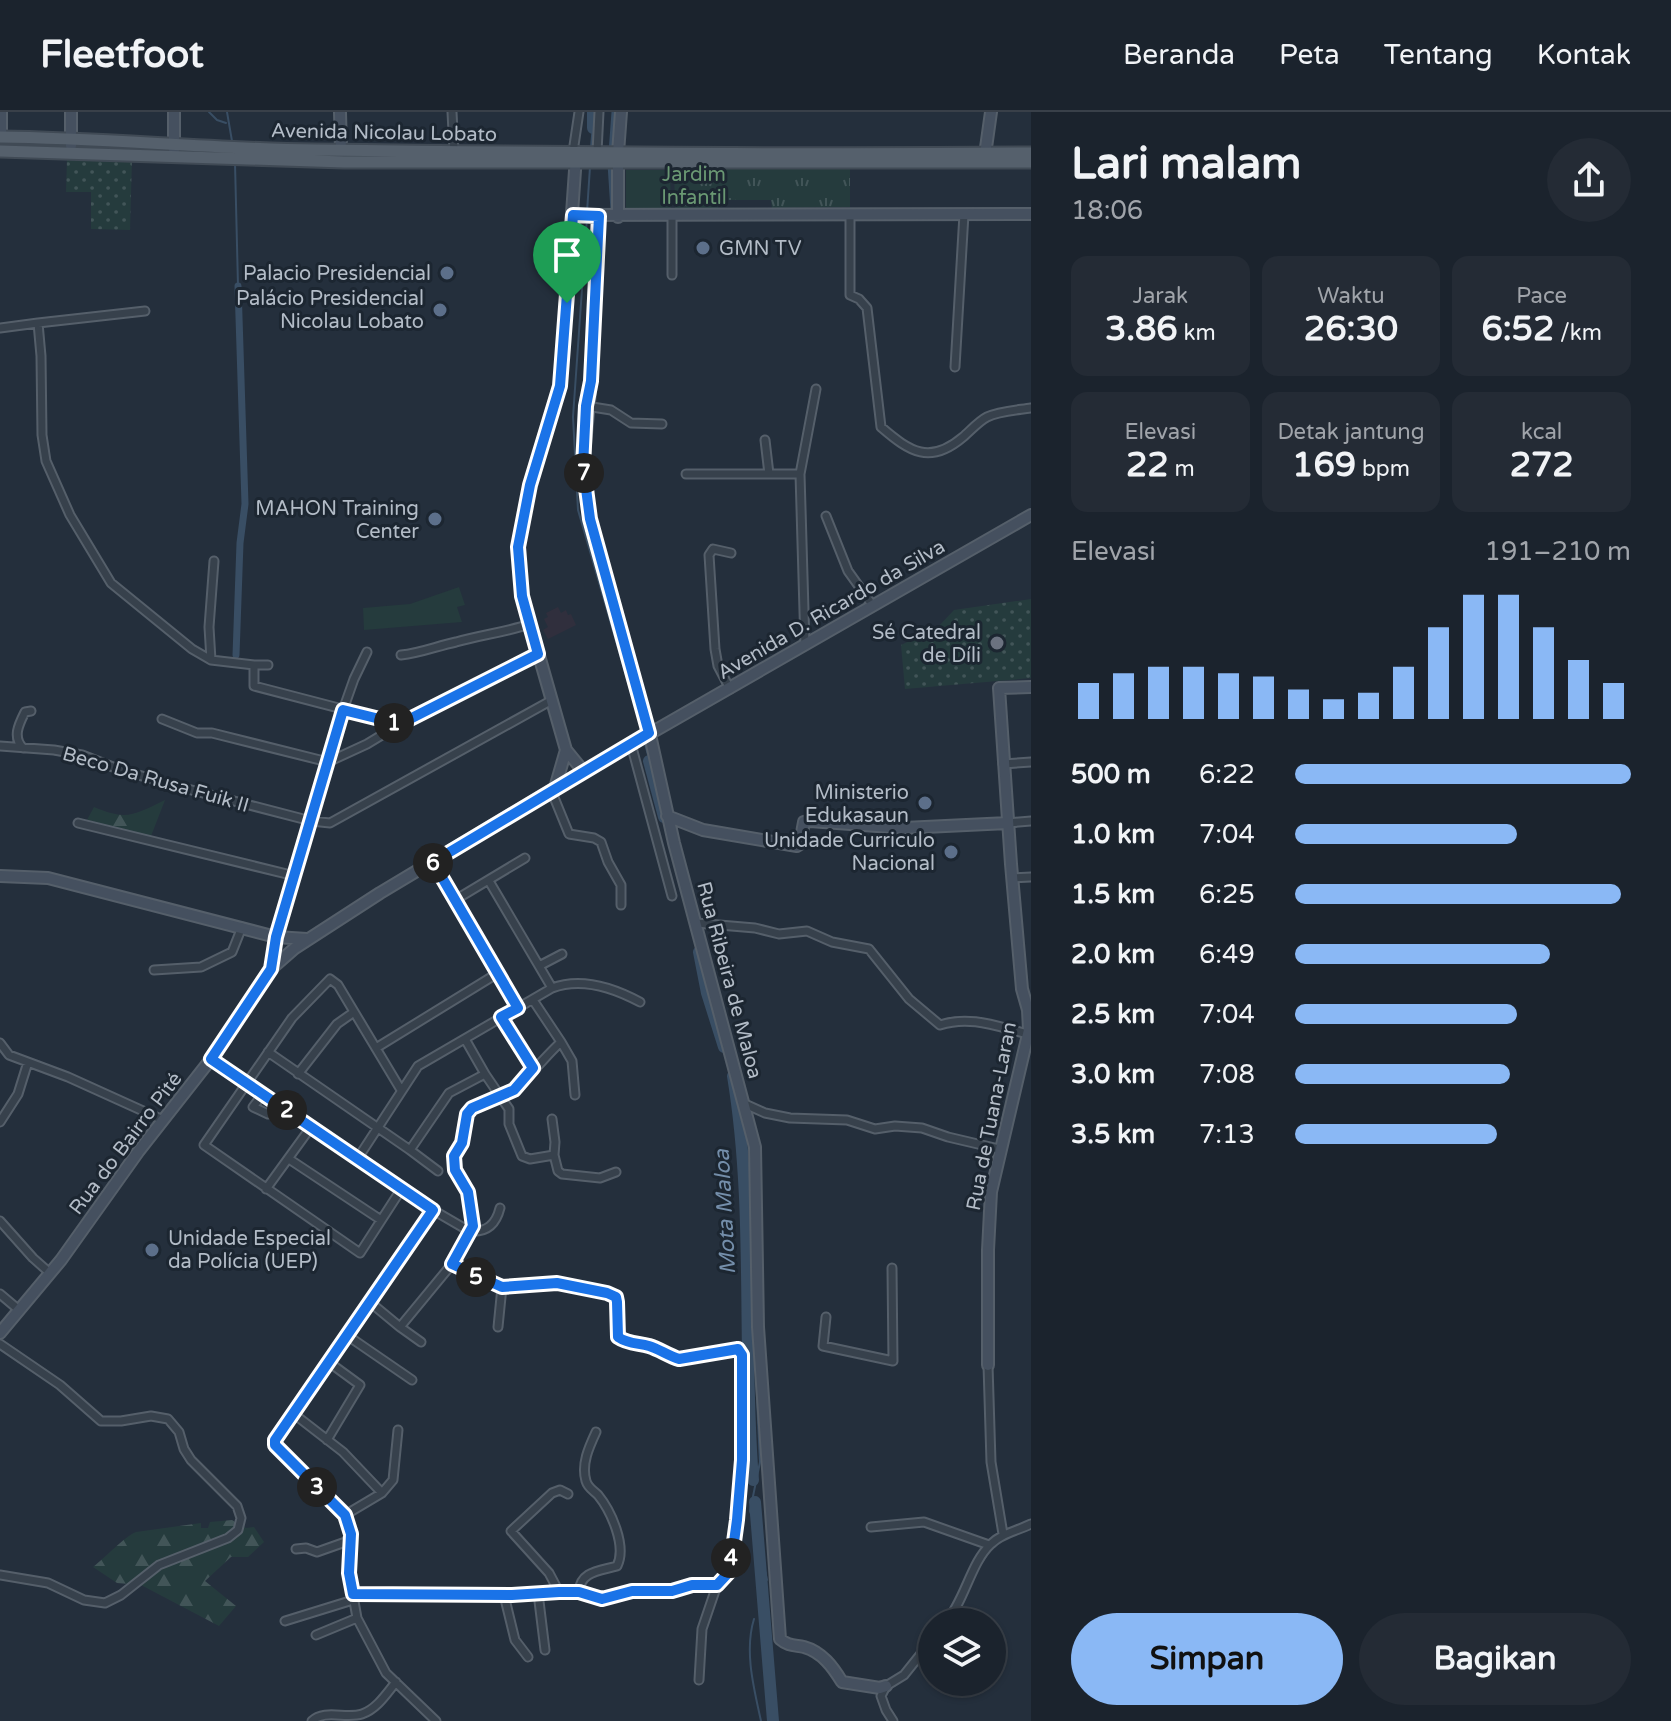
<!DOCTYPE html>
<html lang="id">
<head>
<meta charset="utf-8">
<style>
  body { margin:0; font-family:"Varela Round",sans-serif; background:#242b35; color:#f1f3f6; height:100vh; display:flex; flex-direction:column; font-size:30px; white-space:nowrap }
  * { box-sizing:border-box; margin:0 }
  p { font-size:26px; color:#a0a4aa }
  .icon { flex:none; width:44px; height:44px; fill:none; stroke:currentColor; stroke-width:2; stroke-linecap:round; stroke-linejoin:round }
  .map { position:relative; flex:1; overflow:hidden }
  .sheet { display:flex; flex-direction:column; background:#1b232d; width:640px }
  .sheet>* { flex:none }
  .buttons { position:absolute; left:918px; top:1496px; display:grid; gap:16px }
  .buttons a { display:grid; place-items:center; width:88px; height:88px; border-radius:50%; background:#1b232d; box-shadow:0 2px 6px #0004,0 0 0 2px #394049; font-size:40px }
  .pin { position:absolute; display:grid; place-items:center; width:68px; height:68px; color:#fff; margin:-82px -34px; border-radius:50% 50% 50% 0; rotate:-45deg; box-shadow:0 0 8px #0007 }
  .pin .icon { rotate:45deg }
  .km { position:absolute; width:40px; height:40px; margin:-20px; border-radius:50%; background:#222; color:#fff; font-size:22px; line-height:40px; text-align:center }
  .round { display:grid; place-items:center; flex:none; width:84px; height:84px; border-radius:42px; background:#242b35 }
  .head { display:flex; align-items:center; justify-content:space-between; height:136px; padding:0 40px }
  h1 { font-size:44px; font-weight:700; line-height:60px }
  .stats { display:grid; grid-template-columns:repeat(3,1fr); gap:12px; height:136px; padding:8px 40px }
  .stats div { display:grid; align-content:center; border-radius:16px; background:#242b35; text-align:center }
  .stats b { font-size:34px; font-weight:700 }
  .stats small { font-size:22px; font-weight:400 }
  .stats p { font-size:22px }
  .chart { height:224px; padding:16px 40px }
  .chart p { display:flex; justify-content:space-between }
  .chart svg { width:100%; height:144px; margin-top:8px; stroke:#8ab8f5; stroke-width:6 }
  .button { display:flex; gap:16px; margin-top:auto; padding:16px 40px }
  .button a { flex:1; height:92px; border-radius:48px; background:#8ab8f5; color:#111; font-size:32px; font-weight:700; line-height:92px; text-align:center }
  .button a+a { background:#242b35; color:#f1f3f6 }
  ul { padding:0 40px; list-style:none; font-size:26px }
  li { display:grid; grid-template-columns:128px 96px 1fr; align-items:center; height:60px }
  li i { height:20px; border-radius:10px; background:#8ab8f5 }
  header { display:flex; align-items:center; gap:48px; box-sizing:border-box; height:112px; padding:0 40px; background:#1b232d; border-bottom:2px solid #394049 }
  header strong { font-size:38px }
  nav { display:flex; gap:44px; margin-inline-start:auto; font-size:28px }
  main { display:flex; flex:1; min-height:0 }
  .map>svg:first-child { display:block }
  .medical { fill:#302f3d }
  .grass { fill:url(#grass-dots) }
  .forest { fill:url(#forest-firs) }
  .park { fill:url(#park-tufts) }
  .garden { fill:#253b3d }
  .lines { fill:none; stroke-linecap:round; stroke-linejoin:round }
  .stream { stroke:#394e64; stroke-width:2 }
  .canal { stroke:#394e64; stroke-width:7 }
  .river { stroke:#394e64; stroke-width:12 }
  .street-casing { stroke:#555f6a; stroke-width:11 }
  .secondary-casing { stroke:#555f6a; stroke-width:14 }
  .primary-casing { stroke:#404a55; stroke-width:15 }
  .street { stroke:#37414c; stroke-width:7 }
  .secondary { stroke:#45505f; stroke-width:10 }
  .primary { stroke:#55606c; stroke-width:11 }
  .route-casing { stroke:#fff; stroke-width:16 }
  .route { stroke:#1a73e8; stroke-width:10 }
  .service-dot { fill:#5c6f8a; stroke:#1c2631; stroke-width:3 }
  .worship-dot { fill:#6b7280; stroke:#1c2631; stroke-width:3 }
  .labels { text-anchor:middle; stroke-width:6; stroke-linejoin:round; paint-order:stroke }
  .street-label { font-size:20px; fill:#b3bcc7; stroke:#1c2631 }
  .park-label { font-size:20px; fill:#6a9873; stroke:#1c2631 }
  .poi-label { font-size:20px; fill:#b3bcc7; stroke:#1c2631; text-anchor:end }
  .water-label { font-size:22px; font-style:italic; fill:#748eaa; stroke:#1c2631 }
</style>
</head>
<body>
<header>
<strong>Fleetfoot</strong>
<nav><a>Beranda</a><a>Peta</a><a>Tentang</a><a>Kontak</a></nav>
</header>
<main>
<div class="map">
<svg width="1031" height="1609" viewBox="0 0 1031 1609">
  <defs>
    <pattern id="grass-dots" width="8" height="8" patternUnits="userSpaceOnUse" patternTransform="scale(2)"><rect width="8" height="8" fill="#253b3d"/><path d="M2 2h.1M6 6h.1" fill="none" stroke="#425558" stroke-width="1.8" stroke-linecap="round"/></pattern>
    <pattern id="forest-firs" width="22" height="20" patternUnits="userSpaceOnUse" patternTransform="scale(2)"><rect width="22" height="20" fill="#253b3d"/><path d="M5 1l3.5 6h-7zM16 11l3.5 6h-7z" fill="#425558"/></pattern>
    <pattern id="park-tufts" width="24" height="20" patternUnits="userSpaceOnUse" patternTransform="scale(2)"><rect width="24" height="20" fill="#253b3d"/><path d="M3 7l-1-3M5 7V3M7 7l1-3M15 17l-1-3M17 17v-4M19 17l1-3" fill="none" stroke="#425558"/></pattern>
  </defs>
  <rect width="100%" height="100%" fill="#242f3c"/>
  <path class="medical" d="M558,495L561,501L566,498L568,503L571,502L576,513L548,527L543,518L548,515L544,507L548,505L546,501Z"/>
  <path class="grass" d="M67,46L132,47L130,118L91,117V80H66Z
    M1031,487V566L905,577L901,533L937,516L954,498Z"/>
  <path class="forest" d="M165,688L151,724L87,708L94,695C127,709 134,703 165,688Z
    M232,1408L246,1416L254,1415L264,1430L248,1445H231L205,1469L236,1494L219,1514L141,1473L117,1471L93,1455C105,1446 125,1424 136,1420L201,1411V1416H208L210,1410Z"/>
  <path class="park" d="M674,53L850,55V95L772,96L771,88H719L718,97L675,96Z"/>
  <path class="garden" d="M626,58H670L671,97H626Z
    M459,475L465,493L457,495L462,510L364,518L363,496L410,492Z"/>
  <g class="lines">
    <path class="stream" d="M209,0L217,8L226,11
      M227,0L232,29
      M591,36L594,0
      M235,51L238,174
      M587,100L590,55
      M587,106L573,305L578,398L643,622
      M644,628L655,669
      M744,1011L753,1193
      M753,1408L750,1399L760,1350L755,1243
      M765,1459L767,1468
      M754,1507C744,1539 754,1577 761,1609"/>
    <path class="canal" d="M612,41L615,0
      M611,52L614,98
      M236,543L240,431L245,392L238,174"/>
    <path class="river" d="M593,16V0
      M649,649L664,705
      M699,840L707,881L724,935
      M733,964C755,1097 742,1233 753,1368
      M755,1390L773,1609"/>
    <defs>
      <path id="street" d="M452,0L454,40
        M573,40L579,0
        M597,40L599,0
        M850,102V183L859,187L867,196L881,315C910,340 930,353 963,325C970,319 979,309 987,305C999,299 1018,298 1031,296
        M672,104V163
        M38,211L145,199
        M0,216L38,211L41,244L42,323L46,349L70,403L111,471L192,537L211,548L254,553V574L400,612
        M955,255L964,102
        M586,294L611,298L631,311L662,312
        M765,328L769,362
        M686,362H800
        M826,404L848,459L873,494
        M805,533L800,362L816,277
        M401,543C421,541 437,534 456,530C481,523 506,520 530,512
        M211,548L209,515L214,449
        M254,553H268
        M730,577L718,554L715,537L709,443L713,437L731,441
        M162,607L197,621H212L328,650L367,632L400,612L538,542
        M631,632L672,784
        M0,634L54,638L82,643L118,657L176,674L311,709L330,711L552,588
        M23,636C12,625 19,612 25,600L31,599
        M1003,652L1031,650
        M551,678L569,722L594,726L601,730L608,750L621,773V793
        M78,711L295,764
        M1008,711L1031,709
        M433,750L518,896
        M1012,766L1031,765
        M489,769L552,876
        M455,788L525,746
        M696,811L755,816L779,822L807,819L832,830L869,837L909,887L940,913C971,903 998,915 1028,922
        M539,854L562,842
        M271,857L276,825L343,598L354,567L367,540
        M154,858L201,855L232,840L242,815
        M501,905L533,956
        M561,930L572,949L575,983
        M0,931L9,943L68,965L163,1008
        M376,936L498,861
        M268,940L410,1038L449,981L485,962L465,927
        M211,947L433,1098L469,1119L452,1152L400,1215L371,1191
        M298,962L337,912L354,900
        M485,962L500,984C523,975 542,947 561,930L533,888
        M401,978L338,873L330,867L292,906L204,1033L360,1141L402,1076
        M263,982L253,995L268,1002
        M745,992L765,1001L790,1006L847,1008L875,1017L895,1014L922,1016L948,1025L999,1037
        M0,1010L18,982L28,950
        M410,1038L438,1059
        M554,1043L558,1059L562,1062L600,1066L616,1060
        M358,1046L418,954L552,876C581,865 614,876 640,890
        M289,1047L381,1108
        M266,1077L311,1015
        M500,1096C496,1112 487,1121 469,1119L473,1114C474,1103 472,1087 467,1077C461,1068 454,1061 455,1049C455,1040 461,1035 463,1026C471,989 469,1000 500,984L509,997V1012L522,1044L530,1047L554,1043L555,1030L552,1007
        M433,1098L275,1328V1333L343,1397L351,1422L349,1461L357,1506L386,1561L436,1609
        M0,1109L33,1146L50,1161
        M0,1182L19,1198
        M826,1205L823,1234L893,1249L892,1156
        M400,1215L421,1230
        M498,1215L502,1175
        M348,1224L412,1268
        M0,1232L60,1273L101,1309H121L151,1304L168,1307L179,1320L184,1337L191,1348L237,1394L241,1406L238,1418L228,1426L159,1453L121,1483L105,1491L84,1488L48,1471L0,1463
        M988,1253L991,1350L1003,1422
        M294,1302L343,1340L382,1381L345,1403
        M327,1328L360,1273L330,1251
        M382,1381L393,1368L398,1318
        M871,1415L924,1410L989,1433
        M296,1437L306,1436L317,1440L351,1428
        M559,1480L549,1461L511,1419L552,1381L560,1378L568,1382
        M579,1480C580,1459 600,1459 617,1454C627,1434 611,1399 598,1383C593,1378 588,1376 586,1369C581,1352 589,1335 596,1320
        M538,1481L545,1538
        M353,1482L512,1483L559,1480H579L602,1487L632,1479H672L692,1473H717L730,1459L737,1408L742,1348V1243L738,1237L679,1247C669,1244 659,1237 649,1234C638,1231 627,1232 618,1225L617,1190L616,1185L607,1181L557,1171L502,1175L452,1152
        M504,1483L515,1528L528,1545
        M285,1509L353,1488
        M946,1510C965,1488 971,1450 991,1432C1002,1421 1017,1419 1031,1412
        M316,1523L357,1506
        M699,1568L702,1517L717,1473
        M312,1609C324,1597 346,1607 362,1602C377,1597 387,1581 396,1570
        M893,1609L886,1598L881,1584L886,1574L904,1563L932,1528"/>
      <path id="secondary" d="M71,0V34
        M174,0V38
        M340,0L341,38
        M1,25V0
        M984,50L991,0
        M573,103L1031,102
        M599,104L591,269L583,354L590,407L650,623L674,731L755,1035L758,1215L780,1527C788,1534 794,1533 804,1535C822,1540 833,1555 842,1570L880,1576L886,1574
        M618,105V41L621,0
        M566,638L584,660
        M555,676L566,638L522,484L518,435L530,373L560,274L576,44
        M667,704L703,718L797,734L800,732L804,710L810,709L904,716L1008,711
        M0,764L48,766L276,825L307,827
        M0,1221L61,1148L138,1040L211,947L271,857L295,836L380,781L555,676L1031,403
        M988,1253V1138L991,1080L1029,918L1028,898L1022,877L1011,752L999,576L1031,575"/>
      <path id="primary" d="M0,25C105,26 210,37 315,38C554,41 792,43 1031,41
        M0,39L344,50H1031"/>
    </defs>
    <use href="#street" class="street-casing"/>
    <use href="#secondary" class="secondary-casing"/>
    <use href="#primary" class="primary-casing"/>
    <use href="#street" class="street"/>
    <use href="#secondary" class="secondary"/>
    <use href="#primary" class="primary"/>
  </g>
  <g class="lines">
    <defs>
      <path id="route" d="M573,103L599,104L591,269L586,294L583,354L590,407L649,621L433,750L518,896L501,905L533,956L514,978L472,996L467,1002L462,1031L454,1044L455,1058L468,1080L473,1114L452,1152L502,1175L557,1171L607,1181L616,1185L617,1190L618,1225C628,1232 638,1231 649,1234C659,1237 669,1244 679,1247L738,1237L742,1243V1348L737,1408L730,1459L717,1473H692L672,1479H632L602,1487L579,1480H559L512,1483L353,1482L349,1461L351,1422L345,1403L275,1333V1328L433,1098L211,947L271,857L276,825L343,598L400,612L538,542L522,484L518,435L530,373L560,274Z"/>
    </defs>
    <use href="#route" class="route-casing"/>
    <use href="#route" class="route"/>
  </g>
  <g class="service-dot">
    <circle cx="703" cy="136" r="8"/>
    <circle cx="447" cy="161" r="8"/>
    <circle cx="440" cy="198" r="8"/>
    <circle cx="435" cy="407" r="8"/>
    <circle cx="925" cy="691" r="8"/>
    <circle cx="951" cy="740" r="8"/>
    <circle cx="152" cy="1138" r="8"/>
  </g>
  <circle class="worship-dot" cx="997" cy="531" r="8"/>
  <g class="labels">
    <g class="street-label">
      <text transform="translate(384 20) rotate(1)" y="7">Avenida Nicolau Lobato</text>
      <text transform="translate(831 497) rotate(-30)" y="7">Avenida D. Ricardo da Silva</text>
      <text transform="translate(156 667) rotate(16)" y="7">Beco Da Rusa Fuik II</text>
      <text transform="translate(730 868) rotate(75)" y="7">Rua Ribeira de Maloa</text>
      <text transform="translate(991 1004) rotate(-79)" y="7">Rua de Tuana-Laran</text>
      <text transform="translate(125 1031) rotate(-53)" y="7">Rua do Bairro Pité</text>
    </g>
    <g class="park-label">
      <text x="694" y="69">Jardim<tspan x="694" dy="23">Infantil</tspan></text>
    </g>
    <g class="poi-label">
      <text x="719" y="143" text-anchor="start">GMN TV</text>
      <text x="431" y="168">Palacio Presidencial</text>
      <text x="424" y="193">Palácio Presidencial<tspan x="424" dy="23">Nicolau Lobato</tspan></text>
      <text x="419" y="403">MAHON Training<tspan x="419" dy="23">Center</tspan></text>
      <text x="981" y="527">Sé Catedral<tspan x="981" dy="23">de Díli</tspan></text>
      <text x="909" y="687">Ministerio<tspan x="909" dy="23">Edukasaun</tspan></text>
      <text x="935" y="735">Unidade Curriculo<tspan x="935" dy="23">Nacional</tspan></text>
      <text x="168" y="1133" text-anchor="start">Unidade Especial<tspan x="168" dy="23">da Polícia (UEP)</tspan></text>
    </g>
    <g class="water-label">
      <text transform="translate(724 1100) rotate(-93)" y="8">Mota Maloa</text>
    </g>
  </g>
</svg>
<div class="buttons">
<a><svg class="icon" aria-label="layers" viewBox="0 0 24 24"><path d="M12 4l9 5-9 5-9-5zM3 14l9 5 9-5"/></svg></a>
</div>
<div class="pin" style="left:567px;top:191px;background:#1e9e55"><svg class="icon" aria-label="arrive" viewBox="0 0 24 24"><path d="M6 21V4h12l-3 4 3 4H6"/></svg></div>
<b class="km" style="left:394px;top:611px">1</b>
<b class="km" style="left:287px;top:998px">2</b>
<b class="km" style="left:317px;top:1375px">3</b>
<b class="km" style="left:731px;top:1446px">4</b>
<b class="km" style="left:476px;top:1165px">5</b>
<b class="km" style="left:433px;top:751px">6</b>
<b class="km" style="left:584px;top:361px">7</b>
</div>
<section class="sheet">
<div class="head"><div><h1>Lari malam</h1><p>18:06</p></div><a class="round"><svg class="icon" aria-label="share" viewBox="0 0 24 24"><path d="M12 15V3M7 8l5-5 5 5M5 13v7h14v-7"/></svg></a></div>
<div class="stats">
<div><p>Jarak</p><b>3.86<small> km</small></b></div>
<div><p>Waktu</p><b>26:30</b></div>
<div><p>Pace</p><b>6:52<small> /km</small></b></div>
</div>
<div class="stats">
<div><p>Elevasi</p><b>22<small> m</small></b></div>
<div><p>Detak jantung</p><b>169<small> bpm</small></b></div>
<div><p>kcal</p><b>272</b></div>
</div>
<div class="chart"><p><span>Elevasi</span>191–210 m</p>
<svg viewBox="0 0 160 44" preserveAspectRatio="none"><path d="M5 44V33M15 44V30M25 44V28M35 44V28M45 44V30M55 44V31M65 44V35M75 44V38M85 44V36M95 44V28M105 44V16M115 44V6M125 44V6M135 44V16M145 44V26M155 44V33"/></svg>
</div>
<ul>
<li><b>500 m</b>6:22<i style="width:100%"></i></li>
<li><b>1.0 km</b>7:04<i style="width:66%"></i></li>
<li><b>1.5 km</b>6:25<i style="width:97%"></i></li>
<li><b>2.0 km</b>6:49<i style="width:76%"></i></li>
<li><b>2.5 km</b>7:04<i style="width:66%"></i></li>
<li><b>3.0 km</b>7:08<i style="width:64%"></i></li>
<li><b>3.5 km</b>7:13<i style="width:60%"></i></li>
</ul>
<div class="button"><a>Simpan</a><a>Bagikan</a></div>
</section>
</main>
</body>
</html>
